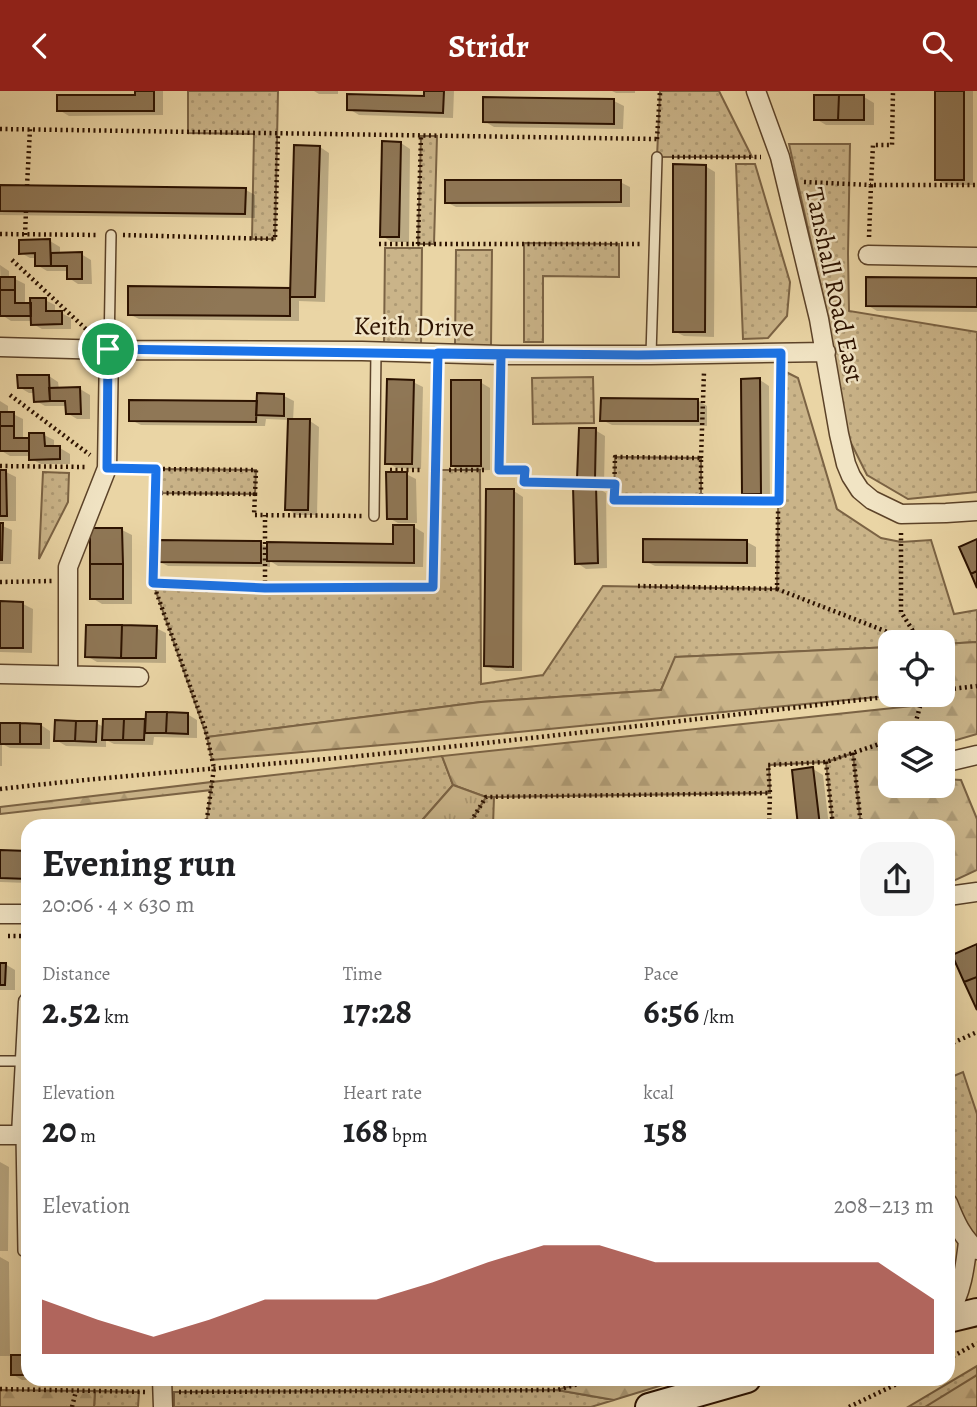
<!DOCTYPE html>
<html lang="en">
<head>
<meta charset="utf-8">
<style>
  body { margin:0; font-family:Alegreya,serif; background:#f6f6f6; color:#202124; height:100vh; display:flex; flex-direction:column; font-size:26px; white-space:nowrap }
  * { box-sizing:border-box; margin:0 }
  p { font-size:23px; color:#757577 }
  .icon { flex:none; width:38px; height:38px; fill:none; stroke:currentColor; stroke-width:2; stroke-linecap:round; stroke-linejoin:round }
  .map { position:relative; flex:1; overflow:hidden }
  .sheet { position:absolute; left:21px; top:728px; width:934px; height:567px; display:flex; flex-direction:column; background:#fff; border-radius:21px; box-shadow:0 7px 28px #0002 }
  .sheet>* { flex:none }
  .tools { position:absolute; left:878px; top:539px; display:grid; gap:14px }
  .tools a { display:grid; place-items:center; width:77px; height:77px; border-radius:14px; background:#fff; box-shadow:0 7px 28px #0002; font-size:35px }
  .pin { position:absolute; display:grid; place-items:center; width:60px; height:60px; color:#fff; margin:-30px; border:4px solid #fff; border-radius:50%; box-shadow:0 2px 7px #0007 }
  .round { display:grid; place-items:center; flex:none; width:74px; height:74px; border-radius:21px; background:#f6f6f6 }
  .head { display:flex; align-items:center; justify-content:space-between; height:119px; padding:0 21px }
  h1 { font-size:38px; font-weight:700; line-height:52px }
  .metrics { display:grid; grid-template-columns:repeat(3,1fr); gap:10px; height:119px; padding:7px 21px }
  .metrics div { display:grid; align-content:center }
  .metrics b { font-size:35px; font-weight:700 }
  .metrics small { font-size:19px; font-weight:400 }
  .metrics p { font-size:19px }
  .chart { height:196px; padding:14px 21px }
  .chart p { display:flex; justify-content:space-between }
  .chart svg { width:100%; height:126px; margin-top:7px; fill:#8f2418; opacity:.7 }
  header { display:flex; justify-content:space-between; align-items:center; height:91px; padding:0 21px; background:#8f2418; color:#fff; font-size:32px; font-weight:700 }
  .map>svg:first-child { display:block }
  .grass { fill:url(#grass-dots); stroke:#7b6344; stroke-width:2 }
  .forest { fill:url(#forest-firs); stroke:#7b6344; stroke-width:2 }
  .park { fill:url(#park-tufts); stroke:#7b6344; stroke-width:2 }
  .shadow { fill:#0003 }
  .building { fill:#8f7756; stroke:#2c1200; stroke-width:2 }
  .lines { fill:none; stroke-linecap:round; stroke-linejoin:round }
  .lane-casing { stroke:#5c4329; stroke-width:12 }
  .street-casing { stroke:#5c4329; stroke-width:21 }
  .secondary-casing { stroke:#2c1200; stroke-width:30 }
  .path { stroke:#2c1200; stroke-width:4.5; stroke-dasharray:2 3.5; stroke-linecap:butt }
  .lane { stroke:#f1e4c4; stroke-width:9 }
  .street { stroke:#f1e4c4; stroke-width:18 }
  .secondary { stroke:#f1e4c4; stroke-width:26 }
  .route-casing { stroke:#fff; stroke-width:14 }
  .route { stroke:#1a73e8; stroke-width:9 }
  .labels { text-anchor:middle; stroke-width:5; stroke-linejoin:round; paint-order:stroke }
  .street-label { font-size:26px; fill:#2c1200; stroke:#f1e4c4 }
</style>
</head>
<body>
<header><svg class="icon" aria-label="back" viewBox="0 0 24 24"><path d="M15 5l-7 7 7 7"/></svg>Stridr<svg class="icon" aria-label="search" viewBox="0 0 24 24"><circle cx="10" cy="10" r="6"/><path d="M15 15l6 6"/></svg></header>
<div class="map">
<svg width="977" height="1316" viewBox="0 0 977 1316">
  <defs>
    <pattern id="grass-dots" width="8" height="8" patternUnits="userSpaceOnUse" patternTransform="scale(1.75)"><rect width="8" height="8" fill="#cab489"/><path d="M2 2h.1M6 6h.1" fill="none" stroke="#ae9a74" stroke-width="1.8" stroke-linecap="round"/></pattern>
    <pattern id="forest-firs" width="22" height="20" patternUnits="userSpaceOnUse" patternTransform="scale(1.75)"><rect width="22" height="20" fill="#cab489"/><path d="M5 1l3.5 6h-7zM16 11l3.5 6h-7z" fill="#ae9a74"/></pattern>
    <pattern id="park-tufts" width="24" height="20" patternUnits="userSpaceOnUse" patternTransform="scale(1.75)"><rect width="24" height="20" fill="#cab489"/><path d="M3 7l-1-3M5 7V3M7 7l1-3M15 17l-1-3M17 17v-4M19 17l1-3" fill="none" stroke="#ae9a74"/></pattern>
  </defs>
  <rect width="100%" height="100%" fill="#ead5a5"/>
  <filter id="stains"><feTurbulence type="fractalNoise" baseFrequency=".00286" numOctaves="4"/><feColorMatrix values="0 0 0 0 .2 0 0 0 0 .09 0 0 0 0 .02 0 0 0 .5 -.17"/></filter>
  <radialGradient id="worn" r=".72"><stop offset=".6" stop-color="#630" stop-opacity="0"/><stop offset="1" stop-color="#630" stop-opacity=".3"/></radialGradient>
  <path class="grass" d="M188,0H278L275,148H252L254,43L188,42Z
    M660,0H719L752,66H657Z
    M421,45H437L434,153H418Z
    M789,53H850L848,163L849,220L977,241V401L908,408L867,384L846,342L825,214Z
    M736,73H755L790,191L787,225L768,247L743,248Z
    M524,152L619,153V186L543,185V251H524Z
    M385,157H422L421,254L384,253Z
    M456,159H492L491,255H455Z
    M780,278L798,287L837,418L881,447L901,451L931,449L954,523L977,519V551L943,553V551H891V556L676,566L661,599L481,611L207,646L153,492L265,497L432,496L435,379H480L481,593L543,584L603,495L777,498Z
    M593,286L594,332L533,333L532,287Z
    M615,366L701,367V410L614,409Z
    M156,378L256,379L255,403L155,402Z
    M43,381L69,382L68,411L39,468Z
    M853,662L861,735H833L826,671Z
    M442,665L453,694L417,735H206L212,691Z
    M486,706H494L493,735H468Z
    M963,981L977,1023V1148L972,1145L949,1097V987Z
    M977,1275V1316H908Z
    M557,1299L614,1309L591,1316H174V1301Z
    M95,1300L139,1301L138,1316H94Z"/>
  <path class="forest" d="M977,551V643L943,653V642H891V695H943V688L961,689L977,728V779L949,792L948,735H861L853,662L826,671L769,674L770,702L486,706L453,694L442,665L921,614L924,604H943V553Z
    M891,556V604H897L416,651L212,669L207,646L481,611L661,599L675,566Z
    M212,691L211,699L0,723V716Z
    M977,1284V1316H925Z
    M596,1288H682L614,1309L557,1299Z
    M0,1299L95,1300L94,1316H0Z"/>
  <path class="park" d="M453,694L486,706L468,735H417Z"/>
  <path class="shadow" d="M137,0H163V24L69,25L59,19L137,5Z
    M314,0H338V3H319Z
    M425,0H454L453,27L359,24L349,18L425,7Z
    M612,0H635V2H616Z
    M937,0H973V94H946L937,88Z
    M864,6L874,12V34H826L816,28Z
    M614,10L624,15L623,38L494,36L484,30Z
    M401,52L410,58L409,151H392L382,145Z
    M320,56L329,62L325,211L299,210V230L139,228L129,223L130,197L292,198Z
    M705,75L715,81L714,246L684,245L674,240Z
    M620,91L630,96V116H456L446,111Z
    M0,96L246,99L255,104V127L0,124Z
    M50,150L60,156V164L81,163L91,169L92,193H78L69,187V180H47L37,174V167H30L21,162Z
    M0,174L9,180V188H15L25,193V214L45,209L55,214V222H61L71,227V238H42L33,233V230H11L2,224Z
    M977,189V221L877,220L867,214Z
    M49,285L58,291L59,299L80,298L90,304V328H77L67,322V315H45L36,310L35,302H29L19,296Z
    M760,289L769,295L770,408H753L744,402Z
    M413,291L423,296L421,378L397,377L387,372Z
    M480,291L490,297V379L462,380L452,374Z
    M284,305L294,310L293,330H310L319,336L317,424H297L287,418L290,329L266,328L265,335L141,334L131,329L258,311Z
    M697,309L707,315V335L612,334L602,329Z
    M0,310L8,315V323H13L23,328V349L44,344L54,349V357H60L70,363V373H41L31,368V365H10L0,359Z
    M595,339L605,345L604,393L589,392L579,387Z
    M0,381H6L16,386V430H0Z
    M406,383L416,388L417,432H398L389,427Z
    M596,396L606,402L607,477L586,478L577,472Z
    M514,400L523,406L522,580H496L486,574Z
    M0,434L12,439L11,473H0Z
    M414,436L424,442L423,476L278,475L270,470V476L168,475L158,470L260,452L269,457L395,454Z
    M122,439L132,444V513H102L92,507Z
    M747,451L756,456V476L655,475L645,470Z
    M0,512L23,513L33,518L32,562L0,561Z
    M156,537L166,542V572L97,571L87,565Z
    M187,623L197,629V647L154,646L153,654L114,653L106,649V656L66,655L56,649L96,632L104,636V629L148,630Z
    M41,634L50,640V658L10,657L2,653V675H0V645Z
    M813,678L823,684L829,735H800Z
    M0,760L28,761V792L0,791Z
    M0,873H5L15,879V899H0Z
    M0,1071L9,1076L8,1160H0Z
    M0,1166L9,1171L10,1265H0Z
    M28,1265V1288H68L22,1289L12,1283Z
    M228,1288H329V1291L235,1292Z
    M419,1288H522V1293L429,1294Z"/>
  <path class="building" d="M135,0H154V20H57V4H135Z
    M424,0H444L443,22L347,19V3L424,5Z
    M935,0H964V89H935Z
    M814,4H839L838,29H814Z
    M839,4H864V29H838Z
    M483,6L614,8V33L483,31Z
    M382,50L401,51L399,146H380Z
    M294,54L320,55L315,206H290Z
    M673,73L706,74L705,241H673Z
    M445,89H621V111L445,112Z
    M0,94L246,97L245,123L0,120Z
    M50,148L51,175H35V162L19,163V149Z
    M82,161V188H67V175H51V162Z
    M0,186H15V199H0Z
    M866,186L977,187V216L866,215Z
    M128,195L290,197V225L128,224Z
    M0,199H15V212H31V225H0Z
    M30,207H46V220H62V233L31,234Z
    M17,284H49L50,310L34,311L33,297H18Z
    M760,287L761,403H742L741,288Z
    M387,288L414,289L412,373H385Z
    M451,289H481V375H451Z
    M80,296L81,323H66L65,310H50L49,297Z
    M257,302L284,303V325L256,324Z
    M601,307L698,308V330H600Z
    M129,309L257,310L256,331L129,330Z
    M0,321H14V335H0Z
    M288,328H310L308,419H285Z
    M0,335H14V347H29V360H0Z
    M579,337H596L595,388H577Z
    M29,342H44L45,355H60V368L29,369Z
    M0,379H6L7,425H0Z
    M386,381H407V428H387Z
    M573,395H596L598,472L575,473Z
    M486,398H514L513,576L484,575Z
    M0,432H3L2,469H0Z
    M393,434H414V472L267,470V451L393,453Z
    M90,437H122L123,473H90Z
    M643,448L747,449V472L643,471Z
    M977,448V480L971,483L959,456Z
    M156,449L261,450V472L156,471Z
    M90,473H123V508H90Z
    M977,480V497L971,483Z
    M0,510L23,511V557H0Z
    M86,534H122L121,567L85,566Z
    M122,534L157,535L156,567H121Z
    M146,621H167L166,642H145Z
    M167,621L188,622V643L166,642Z
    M103,628H124L123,649H102Z
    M124,628H145L144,649H123Z
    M55,629L76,630L75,650H54Z
    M76,630H97L96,651L75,650Z
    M0,632H20V653H0Z
    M20,632L41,633V653H20Z
    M813,676L820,735H798L792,679Z
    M0,759L28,760V788L0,787Z
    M977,853V886L964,891L952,864Z
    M0,872H6L5,894H0Z
    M977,886V919L964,891Z
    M11,1264H28V1284H11Z
    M417,1288H513V1289H417Z"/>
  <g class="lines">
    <defs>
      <path id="lane" d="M109,259L111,144
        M651,264L657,66
        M435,379L438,262
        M499,379L501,264
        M374,425L376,260
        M0,970H25
        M21,1044L23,1160"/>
      <path id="street" d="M756,0L780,66L819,228L839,343L846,373L851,385L860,399L872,409L901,423L946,422L977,420
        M868,164L977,166
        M0,256L109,259L362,260L501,264H651L826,261
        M0,583L139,586
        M68,584V476L107,377L109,259
        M943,672L977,664
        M948,805L977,801
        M0,823H28
        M0,1044H28
        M21,1044L28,911
        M948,1112C955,1130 962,1146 977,1159
        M948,1224C962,1202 965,1176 968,1151
        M162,1288L163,1316"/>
      <path id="secondary" d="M948,1228L977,1221
        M649,1316L747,1288"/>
    </defs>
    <use href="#lane" class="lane-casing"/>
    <use href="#street" class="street-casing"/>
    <use href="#secondary" class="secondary-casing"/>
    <path class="path" d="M0,38L657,48V51
      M657,48L660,0
      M672,66H761
      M804,91L871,94L873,54H892L893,0
      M27,95L30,38
      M0,143L97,144
      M25,144L26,120
      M123,144L275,148L278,43
      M869,146L871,94H977
      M379,153H641
      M418,153L421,45
      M12,169L87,239
      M10,304L90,364
      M615,366L701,367V410L614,409Z
      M701,367L704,281
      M0,375L87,376
      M123,377L156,378
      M390,379H423
      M449,379H486
      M512,379H525L524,391L615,393
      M255,403L254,424L362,425
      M701,410H779
      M901,442V521L920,551
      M0,491L52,490
      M153,492L156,378L256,379L255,403L155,402
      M638,495L777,498L780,280
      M265,497V424
      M777,498L913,551
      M943,599L977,595
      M902,642L915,634L923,604
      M853,662L861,735
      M826,671L833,735
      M0,698C113,685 225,677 338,667C526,649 714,626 902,604
      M206,735L214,677L205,637L153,492L265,497L433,496L435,393
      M468,735L486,706L770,702L768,674L826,671L891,649
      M769,735L770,702
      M8,845H28
      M948,954L977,941
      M948,1268L977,1252
      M0,1298L146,1301
      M179,1301L557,1299L596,1288
      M72,1316L76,1300
      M849,1316L907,1288"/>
    <use href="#lane" class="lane"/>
    <use href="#street" class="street"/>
    <use href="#secondary" class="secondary"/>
  </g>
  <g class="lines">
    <defs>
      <path id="route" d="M108,258L107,377L156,378L153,492L265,497L433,496L438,262L638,264L781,262L779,410L614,409L615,393L524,391L525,379H499L501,264C370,261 239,259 108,258"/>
    </defs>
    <use href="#route" class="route-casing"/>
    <use href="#route" class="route"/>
  </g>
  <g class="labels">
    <g class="street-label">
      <text transform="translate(835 194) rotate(78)" y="9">Tanshall Road East</text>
      <text transform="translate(414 235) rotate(1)" y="9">Keith Drive</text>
    </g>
  </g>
  <rect width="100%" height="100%" filter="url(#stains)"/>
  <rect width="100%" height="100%" fill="url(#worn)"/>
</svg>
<div class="tools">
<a><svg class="icon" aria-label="locate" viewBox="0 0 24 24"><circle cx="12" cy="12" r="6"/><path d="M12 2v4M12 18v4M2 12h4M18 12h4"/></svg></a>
<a><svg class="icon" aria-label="layers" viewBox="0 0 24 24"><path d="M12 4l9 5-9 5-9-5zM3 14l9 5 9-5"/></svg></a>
</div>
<div class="pin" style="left:108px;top:258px;background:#1e9e55"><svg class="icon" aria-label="arrive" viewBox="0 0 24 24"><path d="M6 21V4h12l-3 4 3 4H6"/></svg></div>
<section class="sheet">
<div class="head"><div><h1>Evening run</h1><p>20:06 · 4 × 630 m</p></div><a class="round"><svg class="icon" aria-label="share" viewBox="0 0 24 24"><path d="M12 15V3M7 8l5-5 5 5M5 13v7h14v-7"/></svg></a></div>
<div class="metrics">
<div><p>Distance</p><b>2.52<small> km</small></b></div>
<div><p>Time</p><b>17:28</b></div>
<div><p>Pace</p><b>6:56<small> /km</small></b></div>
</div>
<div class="metrics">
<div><p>Elevation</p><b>20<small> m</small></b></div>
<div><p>Heart rate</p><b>168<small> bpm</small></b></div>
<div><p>kcal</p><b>158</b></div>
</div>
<div class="chart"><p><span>Elevation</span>208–213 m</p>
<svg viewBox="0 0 160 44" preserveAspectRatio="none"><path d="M0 44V25L10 32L20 38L30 32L40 25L50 25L60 25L70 19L80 12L90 6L100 6L110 12L120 12L130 12L140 12L150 12L160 25V44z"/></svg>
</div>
</section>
</div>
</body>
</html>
